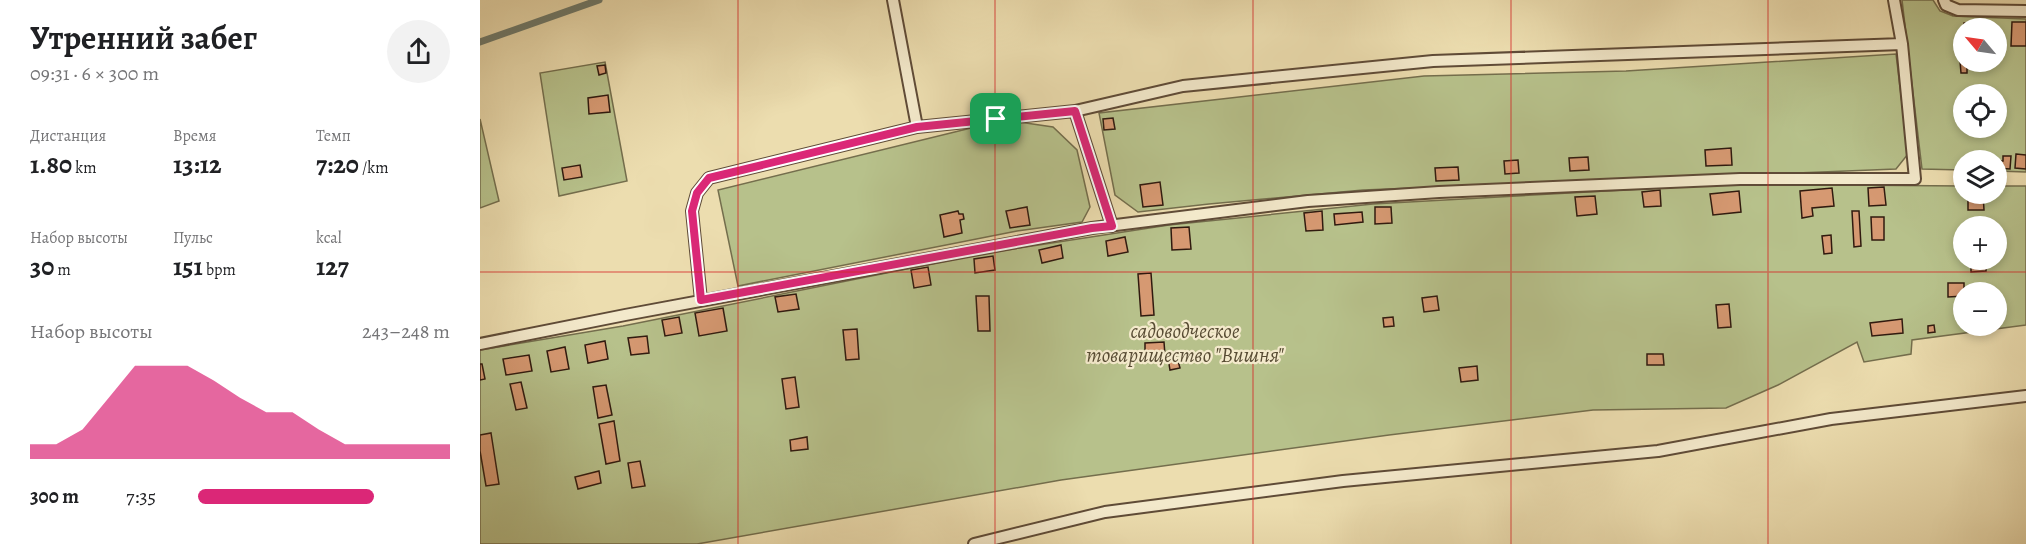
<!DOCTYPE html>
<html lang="ru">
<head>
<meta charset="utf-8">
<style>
  body { margin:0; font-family:Alegreya,serif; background:#f2f2f2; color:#202124; height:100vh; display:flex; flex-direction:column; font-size:22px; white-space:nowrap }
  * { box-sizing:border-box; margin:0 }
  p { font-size:20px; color:#757577 }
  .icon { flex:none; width:33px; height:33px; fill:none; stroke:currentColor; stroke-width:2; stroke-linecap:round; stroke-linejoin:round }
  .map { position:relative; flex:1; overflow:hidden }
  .sheet { display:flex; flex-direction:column; background:#fff; width:480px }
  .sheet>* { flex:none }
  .needle { width:39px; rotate:299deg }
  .fabs { position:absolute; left:1473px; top:18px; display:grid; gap:12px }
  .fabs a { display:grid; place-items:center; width:54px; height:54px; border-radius:50%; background:#fff; box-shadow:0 3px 9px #0003; font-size:30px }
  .pin { position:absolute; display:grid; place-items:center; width:51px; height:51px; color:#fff; margin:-26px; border-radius:12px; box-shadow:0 3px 9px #0006 }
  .round { display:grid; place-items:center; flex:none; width:63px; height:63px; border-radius:32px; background:#f2f2f2 }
  .head { display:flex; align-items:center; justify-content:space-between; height:102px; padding:0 30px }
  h1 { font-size:33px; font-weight:600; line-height:45px }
  .stats { display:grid; grid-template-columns:repeat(3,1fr); gap:9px; height:102px; padding:6px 30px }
  .stats div { display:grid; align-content:center }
  .stats b { font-size:26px; font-weight:600 }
  .stats small { font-size:16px; font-weight:400 }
  .stats p { font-size:16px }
  .chart { height:168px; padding:12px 30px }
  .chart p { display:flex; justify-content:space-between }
  .chart svg { width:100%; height:108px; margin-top:6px; fill:#db2777; opacity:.7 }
  ul { padding:0 30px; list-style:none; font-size:20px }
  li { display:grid; grid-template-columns:96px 72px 1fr; align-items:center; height:45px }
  li i { height:15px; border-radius:8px; background:#db2777 }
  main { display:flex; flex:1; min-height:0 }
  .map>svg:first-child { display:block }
  .green { fill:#b7c18b; stroke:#746e4d; stroke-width:1.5; fill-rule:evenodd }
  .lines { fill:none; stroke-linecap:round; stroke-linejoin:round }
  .stream { stroke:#6f7b6d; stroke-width:7 }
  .building { fill:#d69972; stroke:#301a0f; stroke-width:1.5 }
  .lane-casing { stroke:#5f4b37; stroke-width:14 }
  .lane { stroke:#f3e9cb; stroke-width:10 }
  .route-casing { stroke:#fff; stroke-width:12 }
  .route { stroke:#db2777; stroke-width:8 }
  .grid { fill:none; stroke:#d62828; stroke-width:1.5; stroke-opacity:0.55 }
  .labels { text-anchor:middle; stroke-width:4.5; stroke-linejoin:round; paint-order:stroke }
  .park-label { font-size:21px; font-style:italic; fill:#584c34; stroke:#f3e9cb }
</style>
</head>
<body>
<main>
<section class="sheet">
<div class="head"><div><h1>Утренний забег</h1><p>09:31 · 6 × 300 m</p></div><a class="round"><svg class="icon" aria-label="share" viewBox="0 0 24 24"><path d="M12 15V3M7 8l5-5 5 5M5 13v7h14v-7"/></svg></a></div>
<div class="stats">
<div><p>Дистанция</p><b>1.80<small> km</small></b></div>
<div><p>Время</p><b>13:12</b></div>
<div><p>Темп</p><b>7:20<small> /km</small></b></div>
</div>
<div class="stats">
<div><p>Набор высоты</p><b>30<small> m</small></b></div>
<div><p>Пульс</p><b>151<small> bpm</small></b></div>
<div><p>kcal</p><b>127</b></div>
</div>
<div class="chart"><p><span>Набор высоты</span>243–248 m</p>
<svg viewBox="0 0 160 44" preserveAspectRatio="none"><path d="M0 44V38L10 38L20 32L30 19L40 6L50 6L60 6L70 12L80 19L90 25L100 25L110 32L120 38L130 38L140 38L150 38L160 38V44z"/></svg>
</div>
<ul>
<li><b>300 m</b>7:35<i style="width:70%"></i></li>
</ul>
</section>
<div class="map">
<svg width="1546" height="544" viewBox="0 0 1546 544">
  <rect width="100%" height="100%" fill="#ecddaf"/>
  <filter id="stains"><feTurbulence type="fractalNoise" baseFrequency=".00333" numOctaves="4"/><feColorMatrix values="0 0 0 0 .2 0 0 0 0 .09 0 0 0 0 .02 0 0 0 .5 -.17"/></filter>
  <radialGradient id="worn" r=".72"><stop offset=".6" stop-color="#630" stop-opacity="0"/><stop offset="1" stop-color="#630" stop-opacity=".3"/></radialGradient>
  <path class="green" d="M1422,0H1453L1460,11L1473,16L1546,19V172L1517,171L1516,160H1484L1483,170L1442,169ZM1484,28H1516V62H1484ZM1484,94H1516V128H1484Z
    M1416,54L1428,154L1416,169L883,190L729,204L658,212L635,195L619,113L944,76L1146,71Z
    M125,62L147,181L79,196L60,73Z
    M0,119L19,201L0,208Z
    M539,122L573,127L597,150L610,207L602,222L537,231L258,286L238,190L491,128Z
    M1253,184L1483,186L1484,194H1516L1517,186H1546V325L1432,340L1431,354L1384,362L1377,342L1298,385L1246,408L1113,410L909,435L581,480L217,544H0V350L143,326L501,254L689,225L893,204ZM1484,226H1516V260H1484ZM1484,292H1516V326H1484Z"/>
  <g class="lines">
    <path class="stream" d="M0,42L119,0"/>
  </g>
  <path class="building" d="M1532,22H1546V46H1531Z
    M1484,23H1496V28H1484Z
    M1480,61L1487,62V73H1481Z
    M125,65L126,73L119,75L117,66Z
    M128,95L130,112L109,114L108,98Z
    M633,118L635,129L624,130L623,119Z
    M1251,148L1252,165L1226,166L1225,150Z
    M1536,154L1546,155V169L1535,168Z
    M1523,156H1531L1530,169L1516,168V161H1523Z
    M1108,157L1109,170L1090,171L1089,158Z
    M1038,160L1039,173L1025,174L1024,161Z
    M100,165L102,177L84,180L82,168Z
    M978,167L979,180L956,181L955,168Z
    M680,182L683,205L663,207L660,185Z
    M1404,187L1406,205L1389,206L1388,188Z
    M1352,188L1354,206L1332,208L1333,216L1322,218L1320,191Z
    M1180,190L1181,206L1164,207L1162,192Z
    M1259,191L1261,212L1233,215L1230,194Z
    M1488,194H1503L1504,210H1488Z
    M1115,196L1117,214L1097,216L1095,197Z
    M547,207L550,225L530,228L526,211Z
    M895,207H911L912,223L895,224Z
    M478,211L479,214H483L484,219L480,220L482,233L464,237L460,215Z
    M842,211L843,230L826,231L824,213Z
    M1372,211H1379L1381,246L1374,247Z
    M882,212L883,222L855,225L854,214Z
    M1391,217H1404V240H1392Z
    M709,227L711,249L692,250L691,228Z
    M1351,235L1352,253L1344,254L1342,236Z
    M645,237L648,252L628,256L626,241Z
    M581,245L583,258L562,263L559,250Z
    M513,256L515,270L495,273L494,259Z
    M1491,260H1506V271L1491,272Z
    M448,267L451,285L434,288L431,270Z
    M671,273L674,315L661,316L658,274Z
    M1468,283H1484V296L1468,297Z
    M316,294L319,309L298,312L295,297Z
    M496,296H509L510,331H498Z
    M957,296L959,310L944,312L942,298Z
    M1249,304L1251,327L1238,328L1236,305Z
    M243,308L247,331L219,336L215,313Z
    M199,317L202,333L185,336L182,320Z
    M913,317L914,326L904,327L903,318Z
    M1422,319L1423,333L1392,336L1390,323Z
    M1454,325L1455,332L1448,333V326Z
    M377,329L379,359L366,360L363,330Z
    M167,336L169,353L151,355L148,338Z
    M125,341L128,359L108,363L105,345Z
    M684,342L685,355L665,357V343Z
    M85,347L89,369L71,372L67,351Z
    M1167,354H1183L1184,365H1167Z
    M49,355L52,371L26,375L23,359Z
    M697,357L700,368L690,370L688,358Z
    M0,364H2L5,379L0,380Z
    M997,366L998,380L981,382L979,368Z
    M315,377L319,407L306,409L302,379Z
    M41,382L47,408L36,410L30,384Z
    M126,385L132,415L118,418L113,387Z
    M134,421L140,461L126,464L119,424Z
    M11,433L19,484L6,486L0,451V435Z
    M327,437L328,449L311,451L310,440Z
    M160,461L165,486L152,488L148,463Z
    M119,471L121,483L98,489L95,477Z"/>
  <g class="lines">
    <defs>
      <path id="lane" d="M413,0L437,127L595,111
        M1464,0L1466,5L1478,10L1546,11
        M632,226L595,111L703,86L953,61L1422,44
        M221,300L212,211L217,193L229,178L437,127
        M0,344L145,315L612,228L828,201L959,192L1260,179H1435L1422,44L1414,0
        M494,544L625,512L863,481L1178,451L1351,419L1546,396"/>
    </defs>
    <use href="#lane" class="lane-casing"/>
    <use href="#lane" class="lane"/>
  </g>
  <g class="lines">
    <defs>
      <path id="route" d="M595,111L632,226L612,228L221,300L212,211L217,193L229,178L437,127Z"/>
    </defs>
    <use href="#route" class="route-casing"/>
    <use href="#route" class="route"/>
  </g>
  <path class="grid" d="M258,0V544M515,0V544M773,0V544M1031,0V544M1288,0V544M0,272H1546"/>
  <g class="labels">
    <g class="park-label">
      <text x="705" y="338">садоводческое<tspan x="705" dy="24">товарищество "Вишня"</tspan></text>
    </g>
  </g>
  <rect width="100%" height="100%" filter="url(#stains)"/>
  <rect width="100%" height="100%" fill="url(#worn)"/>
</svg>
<div class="fabs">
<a><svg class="needle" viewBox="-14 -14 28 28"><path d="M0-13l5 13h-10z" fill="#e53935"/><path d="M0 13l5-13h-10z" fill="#757577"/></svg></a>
<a><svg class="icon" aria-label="locate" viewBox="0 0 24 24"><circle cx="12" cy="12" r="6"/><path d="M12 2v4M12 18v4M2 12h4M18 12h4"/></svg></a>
<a><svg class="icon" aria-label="layers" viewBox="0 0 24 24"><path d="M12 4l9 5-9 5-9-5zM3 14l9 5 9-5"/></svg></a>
<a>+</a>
<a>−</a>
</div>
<div class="pin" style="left:516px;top:119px;background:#1e9e55"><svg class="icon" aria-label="arrive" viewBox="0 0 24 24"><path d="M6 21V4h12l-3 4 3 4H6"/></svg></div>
</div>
</main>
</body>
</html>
